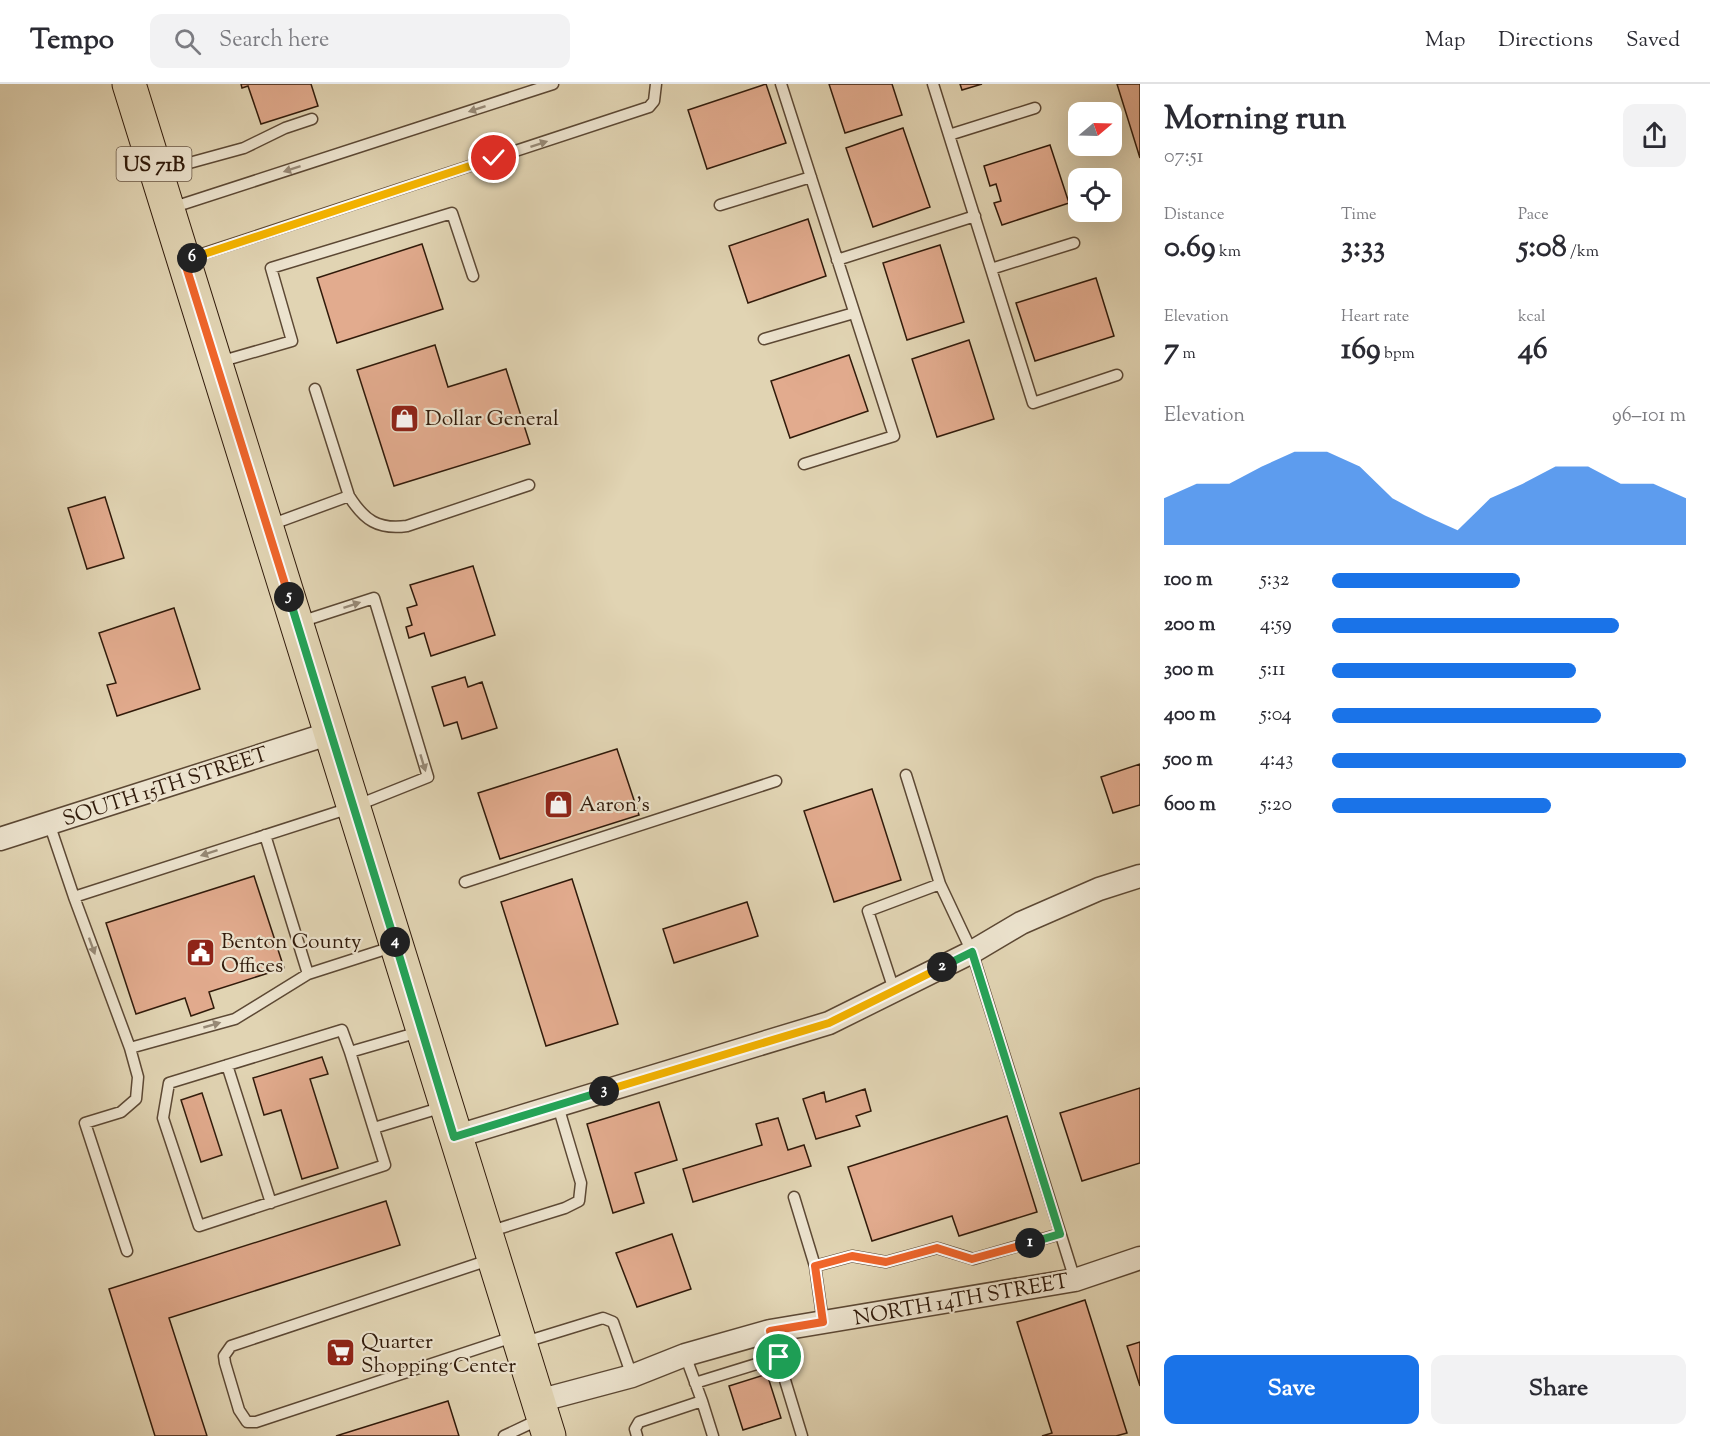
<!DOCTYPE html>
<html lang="en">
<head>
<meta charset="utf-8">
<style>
  body { margin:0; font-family:"Sorts Mill Goudy",serif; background:#f2f2f3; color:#2b2b33; height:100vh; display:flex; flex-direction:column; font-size:22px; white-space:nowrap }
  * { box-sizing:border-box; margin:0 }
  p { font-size:20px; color:#7c7c81 }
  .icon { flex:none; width:33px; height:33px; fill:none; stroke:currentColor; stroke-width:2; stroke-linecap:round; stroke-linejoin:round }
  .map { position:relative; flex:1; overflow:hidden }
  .panel { display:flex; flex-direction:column; background:#fff; width:570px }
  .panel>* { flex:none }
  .needle { width:39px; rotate:71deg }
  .tools { position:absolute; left:1068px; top:18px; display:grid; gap:12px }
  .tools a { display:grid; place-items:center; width:54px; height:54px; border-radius:12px; background:#fff; box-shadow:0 6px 24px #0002; font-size:30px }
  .pin { position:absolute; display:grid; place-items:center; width:51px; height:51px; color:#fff; margin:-26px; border:3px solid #fff; border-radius:50%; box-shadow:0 2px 6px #0007 }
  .km { position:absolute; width:30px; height:30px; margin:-15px; border-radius:50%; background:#222; color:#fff; font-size:16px; line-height:30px; text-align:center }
  .round { display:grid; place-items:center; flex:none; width:63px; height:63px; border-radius:12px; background:#f2f2f3 }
  .overview { display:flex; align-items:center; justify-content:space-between; height:102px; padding:0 24px }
  h1 { font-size:33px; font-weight:700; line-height:45px }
  .metrics { display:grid; grid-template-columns:repeat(3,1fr); gap:9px; height:102px; padding:6px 24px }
  .metrics div { display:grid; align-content:center }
  .metrics b { font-size:30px; font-weight:700 }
  .metrics small { font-size:16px; font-weight:400 }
  .metrics p { font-size:16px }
  .chart { height:168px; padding:12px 24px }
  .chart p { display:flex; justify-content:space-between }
  .chart svg { width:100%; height:108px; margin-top:6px; fill:#1a73e8; opacity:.7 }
  .button { display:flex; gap:12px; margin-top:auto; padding:12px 24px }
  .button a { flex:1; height:69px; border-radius:12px; background:#1a73e8; color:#fff; font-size:24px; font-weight:700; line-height:69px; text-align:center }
  .button a+a { background:#f2f2f3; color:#2b2b33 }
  ul { padding:0 24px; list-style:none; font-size:20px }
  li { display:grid; grid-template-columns:96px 72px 1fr; align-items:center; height:45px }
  li i { height:15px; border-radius:8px; background:#1a73e8 }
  header { display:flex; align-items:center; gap:36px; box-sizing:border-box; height:84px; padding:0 30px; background:#fff; border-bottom:2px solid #e1e1e2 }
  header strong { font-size:28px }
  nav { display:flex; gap:33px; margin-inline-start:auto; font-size:21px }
  .search { width:420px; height:54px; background:#f2f2f3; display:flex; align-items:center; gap:15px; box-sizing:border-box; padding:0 21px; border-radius:12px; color:#7c7c81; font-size:22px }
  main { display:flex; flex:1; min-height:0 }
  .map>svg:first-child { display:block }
  .building { fill:#e2ab8e; stroke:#301a0a; stroke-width:1.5 }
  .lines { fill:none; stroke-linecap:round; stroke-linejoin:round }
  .service-casing { stroke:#5c4834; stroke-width:13 }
  .minor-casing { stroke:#5c4834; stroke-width:25 }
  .primary-casing { stroke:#301a0a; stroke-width:35 }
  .service { stroke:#ece3ce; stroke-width:10 }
  .minor { stroke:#ece3ce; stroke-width:22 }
  .primary { stroke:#e1d4b3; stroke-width:33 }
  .oneway { fill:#978976 }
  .split-1-casing { stroke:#fff; stroke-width:12 }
  .split-2-casing { stroke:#fff; stroke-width:12 }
  .split-3-casing { stroke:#fff; stroke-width:12 }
  .split-4-casing { stroke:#fff; stroke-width:12 }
  .split-5-casing { stroke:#fff; stroke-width:12 }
  .split-6-casing { stroke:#fff; stroke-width:12 }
  .split-7-casing { stroke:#fff; stroke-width:12 }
  .split-1 { stroke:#f0652b; stroke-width:8 }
  .split-2 { stroke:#22a559; stroke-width:8 }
  .split-3 { stroke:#f5b400; stroke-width:8 }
  .split-4 { stroke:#22a559; stroke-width:8 }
  .split-5 { stroke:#22a559; stroke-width:8 }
  .split-6 { stroke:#f0652b; stroke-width:8 }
  .split-7 { stroke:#f5b400; stroke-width:8 }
  .labels { text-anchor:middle; stroke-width:4.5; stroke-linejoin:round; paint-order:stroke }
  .shield { fill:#ece3ce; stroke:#685645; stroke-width:1.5 }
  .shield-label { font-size:20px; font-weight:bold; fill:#301a0a }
  .poi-label { font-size:21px; fill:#301a0a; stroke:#ece3ce; text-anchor:start }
  .street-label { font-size:21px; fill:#301a0a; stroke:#ece3ce }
</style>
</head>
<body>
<header>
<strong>Tempo</strong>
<div class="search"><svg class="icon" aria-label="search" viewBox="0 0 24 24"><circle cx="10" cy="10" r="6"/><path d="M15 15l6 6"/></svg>Search here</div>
<nav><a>Map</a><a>Directions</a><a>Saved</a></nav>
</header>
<main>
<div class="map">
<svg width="1140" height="1352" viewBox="0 0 1140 1352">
  <rect width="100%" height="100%" fill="#e1d4b3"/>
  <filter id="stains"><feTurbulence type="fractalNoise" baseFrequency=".00333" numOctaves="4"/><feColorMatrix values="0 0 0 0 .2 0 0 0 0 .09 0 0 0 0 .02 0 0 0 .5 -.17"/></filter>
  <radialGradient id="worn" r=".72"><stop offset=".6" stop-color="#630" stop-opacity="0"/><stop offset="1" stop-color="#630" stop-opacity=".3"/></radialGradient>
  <path class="building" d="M241,0H311L318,22L261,40L248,2L242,4Z
    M766,0L786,59L707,85L688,26Z
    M829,0H892L902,31L845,49Z
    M960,0H982L962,6Z
    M1117,0H1140V74Z
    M903,44L930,123L873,143L846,64Z
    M1050,61L1069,119L1002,141L994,119L1001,117L996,100L990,102L984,82Z
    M808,135L826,192L748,219L729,162Z
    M422,160L443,225L337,259L317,194Z
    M940,161L964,238L907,256L883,179Z
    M1096,194L1114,252L1035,277L1016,219Z
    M969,256L994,335L937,353L912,275Z
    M435,261L448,303L506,285L530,360L394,402L357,286Z
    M849,271L868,327L790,354L771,297Z
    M105,413L124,474L87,485L68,424Z
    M473,482L495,551L431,572L424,549L409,554L406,543L412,541L407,524L417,521L410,501Z
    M174,524L200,605L117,632L107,601L116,599L99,549Z
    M465,593L468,603L482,598L497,644L462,655L457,638L444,642L432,603Z
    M617,665L639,731L500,775L478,709Z
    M1140,680V721L1113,729L1101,693Z
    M872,705L901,796L834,818L804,727Z
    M254,792L284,884L209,908L214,924L191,932L185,914L136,930L106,839Z
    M572,795L618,940L546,962L501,818Z
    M747,818L758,852L674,879L663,845Z
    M322,973L328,990L310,995L338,1084L302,1095L281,1026L264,1031L253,994Z
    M1140,1004V1079L1082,1097L1060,1029Z
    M865,1005L871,1027L856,1032L860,1042L816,1055L803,1015L824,1008L826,1018Z
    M202,1009L222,1071L201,1078L181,1016Z
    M659,1018L677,1076L635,1089L644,1119L613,1129L587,1040Z
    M1007,1032L1037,1128L959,1152L952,1132L872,1157L848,1083Z
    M778,1034L788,1066L804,1061L811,1082L693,1118L683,1085L762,1061L756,1040Z
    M386,1117L400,1161L169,1234L207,1352H155L109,1205Z
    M672,1150L691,1205L637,1223L616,1169Z
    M1085,1216L1127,1349L1116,1352H1042L1052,1349L1017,1238Z
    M1140,1258V1302L1127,1262Z
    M767,1290L781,1334L743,1346L729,1302Z
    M448,1317L459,1352H336Z"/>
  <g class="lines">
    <defs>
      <path id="service" d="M781,0L894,352L804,380
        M933,0L1033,319L1117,291
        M949,51L1035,24
        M160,87L244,64L285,44L312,35
        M720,121L811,93
        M171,124L553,0
        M187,175L649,23L654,17L656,0
        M837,176L975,132
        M991,185L1074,159
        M764,255L854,229
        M219,278L292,257L271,184L452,129L473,192
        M349,412C364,436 378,446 407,442L529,401
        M270,441L349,412L315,305
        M300,538L374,514L428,693L353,723L74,813L130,964L235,935L308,890
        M906,691L940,800
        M49,739L74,813
        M265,751L308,890L392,863
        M465,798L776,697
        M894,906L868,827L940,800L972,868L1075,1196
        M350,968L385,1081L199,1142L163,1034L169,999L342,946L350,968L419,948
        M227,981L271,1119
        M374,1044L443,1023
        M794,1113L815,1182
        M488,1148L565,1124L579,1117L581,1099L558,1022
        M127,1167L85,1039L121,1028L136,1015L138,993L130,964
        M489,1176L231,1262L224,1272L225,1279L239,1326L247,1338H256L513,1253
        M823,1238L815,1182L852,1172L886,1178L937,1164L973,1175L1060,1150
        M770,1247L802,1352
        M525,1258L603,1234L613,1238L632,1292
        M695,1299L779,1273
        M702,1317L713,1352
        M504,1352L540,1335
        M637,1352L635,1345L639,1338L702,1317L685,1271"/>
      <path id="minor" d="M0,755L331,649
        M454,1053L829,939L972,868L1021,839L1099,805L1140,792
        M538,1317L632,1292L685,1271L770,1247L1075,1196L1140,1174"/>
      <path id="primary" d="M129,0L549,1352"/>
    </defs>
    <use href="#service" class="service-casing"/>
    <use href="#minor" class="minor-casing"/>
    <use href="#primary" class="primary-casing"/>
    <use href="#service" class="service"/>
    <use href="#minor" class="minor"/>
    <use href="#primary" class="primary"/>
  </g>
  <defs><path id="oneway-solid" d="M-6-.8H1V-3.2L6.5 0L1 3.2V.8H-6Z" transform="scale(1.5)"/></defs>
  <g class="oneway">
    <use href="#oneway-solid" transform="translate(477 25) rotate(162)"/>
    <use href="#oneway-solid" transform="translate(539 60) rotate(-18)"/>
    <use href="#oneway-solid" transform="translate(292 85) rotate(162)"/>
    <use href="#oneway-solid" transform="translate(352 521) rotate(-18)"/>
    <use href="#oneway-solid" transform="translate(423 679) rotate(73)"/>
    <use href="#oneway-solid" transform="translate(209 769) rotate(162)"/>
    <use href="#oneway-solid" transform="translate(92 862) rotate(70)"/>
    <use href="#oneway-solid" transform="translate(212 941) rotate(-16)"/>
  </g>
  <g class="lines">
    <defs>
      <path id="split-1" d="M779,1273L770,1247L823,1238L815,1182L852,1172L886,1178L937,1164L972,1175L1030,1159"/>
      <path id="split-2" d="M942,883L972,868L1060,1150L1030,1159"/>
      <path id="split-3" d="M604,1007L829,939L942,883"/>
      <path id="split-4" d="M395,858L454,1053L604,1007"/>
      <path id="split-5" d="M289,513L395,858"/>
      <path id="split-6" d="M192,174L184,176L289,513"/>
      <path id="split-7" d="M192,174L494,74"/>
    </defs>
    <use href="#split-1" class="split-1-casing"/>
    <use href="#split-2" class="split-2-casing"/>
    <use href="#split-3" class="split-3-casing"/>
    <use href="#split-4" class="split-4-casing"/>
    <use href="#split-5" class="split-5-casing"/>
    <use href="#split-6" class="split-6-casing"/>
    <use href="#split-7" class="split-7-casing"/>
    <use href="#split-1" class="split-1"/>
    <use href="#split-2" class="split-2"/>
    <use href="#split-3" class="split-3"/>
    <use href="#split-4" class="split-4"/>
    <use href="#split-5" class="split-5"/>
    <use href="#split-6" class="split-6"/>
    <use href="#split-7" class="split-7"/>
  </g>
  <defs>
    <symbol id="shop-square" viewBox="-11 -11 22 22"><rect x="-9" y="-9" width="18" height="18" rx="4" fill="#8f2418" stroke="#ece3ce"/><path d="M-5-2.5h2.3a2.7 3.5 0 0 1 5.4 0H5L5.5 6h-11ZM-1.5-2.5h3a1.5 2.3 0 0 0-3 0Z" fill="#fff"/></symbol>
    <symbol id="civic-square" viewBox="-11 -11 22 22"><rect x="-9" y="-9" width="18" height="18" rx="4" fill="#8f2418" stroke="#ece3ce"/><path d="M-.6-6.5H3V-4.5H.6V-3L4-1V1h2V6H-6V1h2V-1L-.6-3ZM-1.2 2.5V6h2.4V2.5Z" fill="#fff"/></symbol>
    <symbol id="supermarket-square" viewBox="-11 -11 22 22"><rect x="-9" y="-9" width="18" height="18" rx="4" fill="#8f2418" stroke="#ece3ce"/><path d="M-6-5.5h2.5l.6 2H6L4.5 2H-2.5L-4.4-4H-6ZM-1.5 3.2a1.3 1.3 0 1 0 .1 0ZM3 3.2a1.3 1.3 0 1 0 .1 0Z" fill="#fff"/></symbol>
  </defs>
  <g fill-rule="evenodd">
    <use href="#shop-square" x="388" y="318" width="33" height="33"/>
    <use href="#shop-square" x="542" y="704" width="33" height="33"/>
    <use href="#civic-square" x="184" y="852" width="33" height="33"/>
    <use href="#supermarket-square" x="324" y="1252" width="33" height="33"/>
  </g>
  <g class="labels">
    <rect class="shield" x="116.5" y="63" width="75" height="34" rx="4.5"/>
    <g class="shield-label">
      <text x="154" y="87">US 71B</text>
    </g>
    <g class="poi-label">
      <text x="425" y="341">Dollar General</text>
      <text x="579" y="727">Aaron's</text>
      <text x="221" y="864">Benton County<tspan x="221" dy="24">Offices</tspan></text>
      <text x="361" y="1264">Quarter<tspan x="361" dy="24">Shopping Center</tspan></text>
    </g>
    <g class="street-label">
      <text transform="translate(165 702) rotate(-18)" y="7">SOUTH 15TH STREET</text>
      <text transform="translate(961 1215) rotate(-10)" y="7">NORTH 14TH STREET</text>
    </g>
  </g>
  <rect width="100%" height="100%" filter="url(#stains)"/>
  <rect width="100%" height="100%" fill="url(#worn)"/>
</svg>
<div class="tools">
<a><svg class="needle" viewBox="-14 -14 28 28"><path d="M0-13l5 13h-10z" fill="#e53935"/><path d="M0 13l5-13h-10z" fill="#7c7c81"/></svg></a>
<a><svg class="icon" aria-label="locate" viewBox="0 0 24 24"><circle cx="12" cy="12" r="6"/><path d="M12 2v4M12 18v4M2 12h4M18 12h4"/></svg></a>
</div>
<div class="pin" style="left:779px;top:1273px;background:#1e9e55"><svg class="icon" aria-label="arrive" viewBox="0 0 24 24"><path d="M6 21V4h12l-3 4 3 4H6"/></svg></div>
<div class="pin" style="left:494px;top:74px;background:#d93025"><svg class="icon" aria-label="check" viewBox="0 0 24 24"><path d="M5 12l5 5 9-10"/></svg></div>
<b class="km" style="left:1030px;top:1159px">1</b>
<b class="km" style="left:942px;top:883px">2</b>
<b class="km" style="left:604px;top:1007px">3</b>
<b class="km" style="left:395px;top:858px">4</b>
<b class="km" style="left:289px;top:513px">5</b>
<b class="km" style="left:192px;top:174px">6</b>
</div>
<section class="panel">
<div class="overview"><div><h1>Morning run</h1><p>07:51</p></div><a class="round"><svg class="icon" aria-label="share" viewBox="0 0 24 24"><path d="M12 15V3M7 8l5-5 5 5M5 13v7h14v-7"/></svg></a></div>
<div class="metrics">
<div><p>Distance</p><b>0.69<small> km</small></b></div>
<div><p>Time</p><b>3:33</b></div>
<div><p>Pace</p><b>5:08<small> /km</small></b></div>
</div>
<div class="metrics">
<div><p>Elevation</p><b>7<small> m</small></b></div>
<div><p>Heart rate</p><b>169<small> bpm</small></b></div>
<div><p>kcal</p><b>46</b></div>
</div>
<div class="chart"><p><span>Elevation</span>96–101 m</p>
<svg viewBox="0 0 160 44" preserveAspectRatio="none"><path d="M0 44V25L10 19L20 19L30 12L40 6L50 6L60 12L70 25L80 32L90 38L100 25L110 19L120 12L130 12L140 19L150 19L160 25V44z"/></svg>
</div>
<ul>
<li><b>100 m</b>5:32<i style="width:53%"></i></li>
<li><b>200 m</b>4:59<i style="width:81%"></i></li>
<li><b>300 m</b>5:11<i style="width:69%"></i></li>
<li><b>400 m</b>5:04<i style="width:76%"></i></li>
<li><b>500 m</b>4:43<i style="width:100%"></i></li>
<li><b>600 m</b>5:20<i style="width:62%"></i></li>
</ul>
<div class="button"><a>Save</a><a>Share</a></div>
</section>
</main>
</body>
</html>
